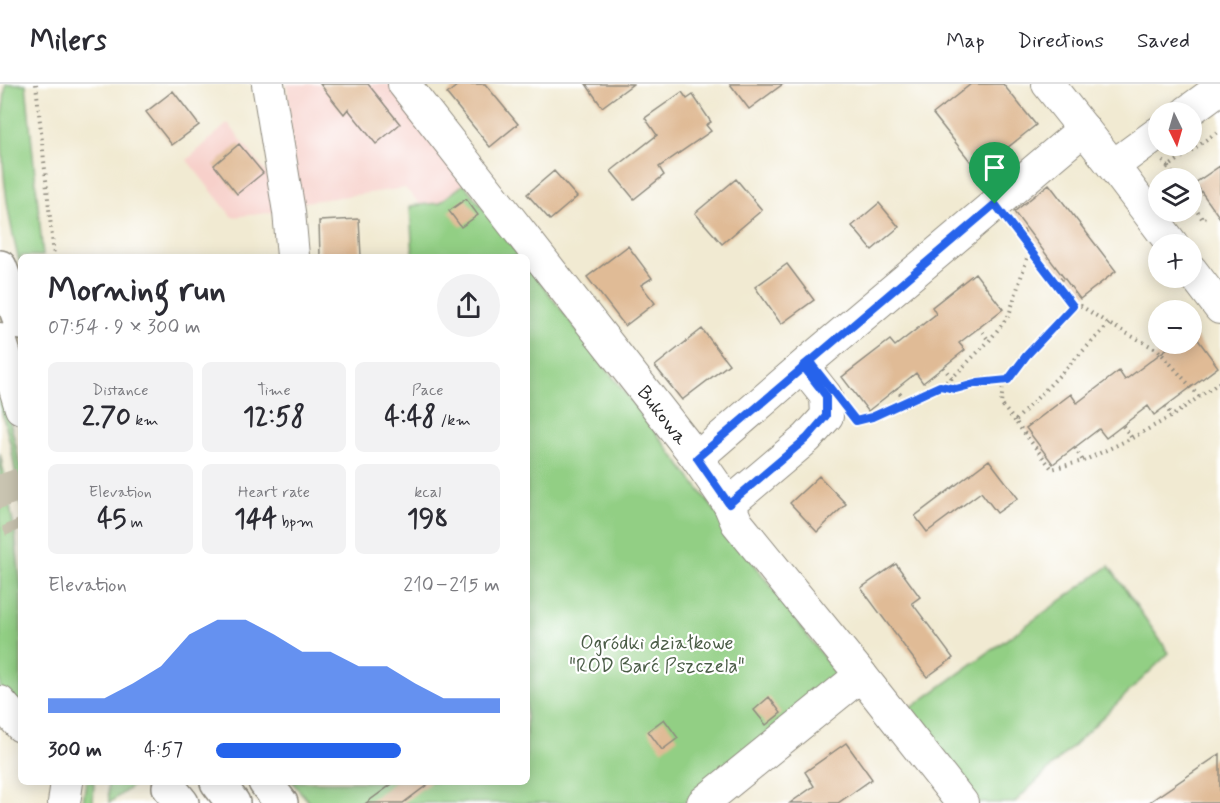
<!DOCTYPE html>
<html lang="en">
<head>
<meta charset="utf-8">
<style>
  body { margin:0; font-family:Mynerve,sans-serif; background:#f2f2f3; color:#2b2b33; height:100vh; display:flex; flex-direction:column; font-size:22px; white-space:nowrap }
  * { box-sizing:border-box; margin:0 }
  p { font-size:20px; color:#7c7c81 }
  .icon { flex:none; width:33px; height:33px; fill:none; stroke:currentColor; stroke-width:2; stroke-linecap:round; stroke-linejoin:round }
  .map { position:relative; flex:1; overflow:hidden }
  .drawer { position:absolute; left:18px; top:170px; width:512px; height:531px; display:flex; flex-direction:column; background:#fff; border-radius:9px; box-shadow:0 3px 15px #0003 }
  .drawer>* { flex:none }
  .needle { width:39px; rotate:175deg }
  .tools { position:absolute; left:1148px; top:18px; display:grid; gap:12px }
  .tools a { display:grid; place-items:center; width:54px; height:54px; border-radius:50%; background:#fff; box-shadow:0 3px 15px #0003; font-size:30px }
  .pin { position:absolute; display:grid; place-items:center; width:51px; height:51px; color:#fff; margin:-62px -26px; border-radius:50% 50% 50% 0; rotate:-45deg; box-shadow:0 0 6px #0007 }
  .pin .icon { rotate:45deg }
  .round { display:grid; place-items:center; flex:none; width:63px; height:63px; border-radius:32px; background:#f2f2f3 }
  .summary { display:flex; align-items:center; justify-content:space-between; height:102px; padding:0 30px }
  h1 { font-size:33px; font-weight:700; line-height:45px }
  .stats { display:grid; grid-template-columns:repeat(3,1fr); gap:9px; height:102px; padding:6px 30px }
  .stats div { display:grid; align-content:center; border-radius:9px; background:#f2f2f3; text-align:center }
  .stats b { font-size:26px; font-weight:700 }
  .stats small { font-size:16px; font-weight:400 }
  .stats p { font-size:16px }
  .chart { height:168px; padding:12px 30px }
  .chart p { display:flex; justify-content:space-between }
  .chart svg { width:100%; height:108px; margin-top:6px; fill:#2563eb; opacity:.7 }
  ul { padding:0 30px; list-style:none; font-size:20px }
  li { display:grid; grid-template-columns:96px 72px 1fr; align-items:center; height:45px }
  li i { height:15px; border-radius:8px; background:#2563eb }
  header { display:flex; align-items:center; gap:36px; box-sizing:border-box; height:84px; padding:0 30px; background:#fff; border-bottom:2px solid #e1e1e2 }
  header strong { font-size:28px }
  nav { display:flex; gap:33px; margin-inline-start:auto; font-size:21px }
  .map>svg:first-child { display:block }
  .built { fill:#f7d0ca }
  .green { fill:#92cf84; stroke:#5e7d58; stroke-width:1.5 }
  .building { fill:#e0bb96 }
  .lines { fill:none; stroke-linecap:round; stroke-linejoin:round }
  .major-tunnel { stroke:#c9c4b1; stroke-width:33; stroke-dasharray:33 16; stroke-linecap:butt }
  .minor-casing { stroke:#8e8a7e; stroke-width:34 }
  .major-casing { stroke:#8e8a7e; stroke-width:36 }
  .path { stroke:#8e8a7e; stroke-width:4; stroke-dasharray:1.5 4.5; stroke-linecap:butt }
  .minor { stroke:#fff; stroke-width:32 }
  .major { stroke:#fff; stroke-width:33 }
  .route-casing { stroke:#fff; stroke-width:12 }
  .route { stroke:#2563eb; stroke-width:8 }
  .labels { text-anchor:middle; stroke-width:4.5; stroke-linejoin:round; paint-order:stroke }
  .street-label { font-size:20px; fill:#2b2b2b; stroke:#fff }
  .park-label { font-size:20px; fill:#4a5c46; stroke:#fff }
</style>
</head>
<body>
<header>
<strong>Milers</strong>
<nav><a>Map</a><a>Directions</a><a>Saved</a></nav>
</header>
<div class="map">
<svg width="1220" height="719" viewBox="0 0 1220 719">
  <rect width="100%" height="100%" fill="#fff"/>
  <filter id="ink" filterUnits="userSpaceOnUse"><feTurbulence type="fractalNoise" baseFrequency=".0167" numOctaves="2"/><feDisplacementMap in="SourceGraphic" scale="12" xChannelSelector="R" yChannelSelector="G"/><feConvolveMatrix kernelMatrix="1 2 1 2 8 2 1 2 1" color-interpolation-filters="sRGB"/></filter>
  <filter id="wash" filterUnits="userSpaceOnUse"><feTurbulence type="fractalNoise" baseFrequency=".008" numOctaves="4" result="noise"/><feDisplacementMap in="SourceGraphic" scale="24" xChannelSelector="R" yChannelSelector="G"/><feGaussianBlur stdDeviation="1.35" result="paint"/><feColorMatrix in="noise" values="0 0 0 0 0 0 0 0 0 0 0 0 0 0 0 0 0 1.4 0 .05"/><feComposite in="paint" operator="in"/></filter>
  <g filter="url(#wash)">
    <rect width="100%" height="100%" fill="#f1ead2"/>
    <path class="built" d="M287,0H389L464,100L439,119L421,121L405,104L297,119Z
      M228,39L273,98L275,128L232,133L187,76Z"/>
    <path class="green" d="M6,0H26L43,172H21V185C9,140 2,93 2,47C2,31 4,15 6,0Z
      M464,100L520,172H413L410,122L439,119Z
      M527,181L695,400L836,590L830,600L684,719H310L292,698H526Z
      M0,297L16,362L21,387V423L11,362L0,321Z
      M0,369L15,449L21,504V628L0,603Z
      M1109,482L1169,569L1014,719H979L908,626Z
      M86,698H94L93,719H83Z
      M108,698H138L109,719Z"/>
    <g id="blocks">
      <path class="building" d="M320,0H368L400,40L376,60L348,25L344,30Z
        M459,0H485L518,40L490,63L447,10Z
        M586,0H633L602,23Z
        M730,0H783L749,25Z
        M971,0H1003L1036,41L978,87L933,30Z
        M173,7L199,41L172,61L146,28Z
        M682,8L687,15L693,11L711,38L706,41L711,47L659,83L664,91L634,115L611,87L657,51L645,34Z
        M239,60L263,89L237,110L214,81Z
        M1220,82V134L1195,99Z
        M554,87L577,113L550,136L527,110Z
        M736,95L762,126L722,160L695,129Z
        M1049,100L1116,187L1080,215L1014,128Z
        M466,115L478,131L461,143L449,127Z
        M879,119L899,143L872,166L852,142Z
        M359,135L361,172H320L319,137Z
        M628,162L652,194L641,201L655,219L625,242L587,193Z
        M787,180L814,216L781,240L755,203Z
        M975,189L1003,225L959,259L965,266L923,299L916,289L868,327L842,293L890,256L895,262L936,230L932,223Z
        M702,245L729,280L682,316L655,282Z
        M1191,246L1218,283L1154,331L1148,322L1106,354L1099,345L1053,380L1026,344L1071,310L1077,319L1119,287L1125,296L1169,263L1167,260H1191Z
        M989,376L1018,414L997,429L981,408L927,448L915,432Z
        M819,392L846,420L817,448L790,419Z
        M896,480L920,513L912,519L953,574L927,593L861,504Z
        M769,613L781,629L766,641L754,626Z
        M664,635L678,654L662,666L648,647Z
        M846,659L872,695L838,719H790L814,702L805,688Z
        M1220,670V719H1148Z
        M395,698H431L403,719H366Z"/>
    </g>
  </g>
  <g filter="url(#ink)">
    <use href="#blocks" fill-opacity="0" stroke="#8e8a7e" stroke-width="1.5"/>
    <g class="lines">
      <path class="major-tunnel" d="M0,234L13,283
        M0,390L11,423L21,445"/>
      <defs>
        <g id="minor">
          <path d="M268,0L289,128L293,172"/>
          <path id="s1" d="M404,0L697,374L729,420L737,439L861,591L962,719"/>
          <path d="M1048,0L1113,82L1172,160"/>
          <path d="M1187,28L1220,4"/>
          <path d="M1113,82L1158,49"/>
          <path d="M1191,186L1220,224"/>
          <path d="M0,255L21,324"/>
          <path d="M697,374L809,277L1084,45"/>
          <path d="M729,420L807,354L827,332L826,312L803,283"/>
          <path d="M0,618L21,642"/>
          <path d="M64,719L67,698"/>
          <path d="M703,719L861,591"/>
        </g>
        <path id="major" d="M0,183L21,239
          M217,698L233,719
          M265,698L281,719
          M169,703L182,719"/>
      </defs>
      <use href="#minor" class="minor-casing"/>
      <use href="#major" class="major-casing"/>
      <path class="path" d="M36,0L54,172
        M1163,77L1168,83L1220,46
        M1168,83L1176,94
        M1191,118L1203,136L1206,134
        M1012,142L1073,222H1081L1109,240L1158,266L1200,313
        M1019,151L1027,145
        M1056,199L1064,193
        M1109,240L1015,337L1052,385L1083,377L1132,354L1172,332L1220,298
        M979,243L989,257
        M943,283L952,294
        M940,302L956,305L978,299L1007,296
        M896,304L907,318
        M1165,322L1172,332
        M854,334L856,337L872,333L907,318L940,302L952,294L989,257L1009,231L1030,165
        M1015,337L1001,320L1003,302L1026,272L1073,222
        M1123,342L1132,354
        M1075,364L1083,377"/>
      <use href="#minor" class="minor"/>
      <use href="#major" class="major"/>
    </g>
  </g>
  <g class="lines" filter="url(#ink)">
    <defs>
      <path id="route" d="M995,120L697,374L729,420L807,354L826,332V312L803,282L809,277L856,337L872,333L940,302L956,305L978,299L1008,296L1026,272L1073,222L995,120"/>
    </defs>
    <use href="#route" class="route-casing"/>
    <use href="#route" class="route"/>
  </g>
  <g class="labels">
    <g class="street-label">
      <text dy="7" stroke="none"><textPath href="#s1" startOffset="420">Bukowa</textPath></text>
    </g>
    <g class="park-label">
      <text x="657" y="565">Ogródki działkowe<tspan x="657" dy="23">"ROD Barć Pszczela"</tspan></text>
    </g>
  </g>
</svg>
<div class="tools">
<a><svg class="needle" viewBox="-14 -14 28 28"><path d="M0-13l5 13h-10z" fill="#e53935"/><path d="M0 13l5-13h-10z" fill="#7c7c81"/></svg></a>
<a><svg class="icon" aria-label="layers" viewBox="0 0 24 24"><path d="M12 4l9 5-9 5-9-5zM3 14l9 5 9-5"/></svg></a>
<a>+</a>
<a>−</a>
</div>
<div class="pin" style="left:995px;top:120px;background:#1e9e55"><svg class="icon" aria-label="arrive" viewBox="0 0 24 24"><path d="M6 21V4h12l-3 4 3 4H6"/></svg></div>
<section class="drawer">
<div class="summary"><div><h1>Morning run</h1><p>07:54 · 9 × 300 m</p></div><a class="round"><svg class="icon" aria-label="share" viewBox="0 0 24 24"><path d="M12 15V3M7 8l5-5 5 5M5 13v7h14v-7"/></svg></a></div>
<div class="stats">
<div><p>Distance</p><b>2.70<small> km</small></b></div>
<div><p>Time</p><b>12:58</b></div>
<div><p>Pace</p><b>4:48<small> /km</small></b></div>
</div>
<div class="stats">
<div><p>Elevation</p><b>45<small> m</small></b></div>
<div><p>Heart rate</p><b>144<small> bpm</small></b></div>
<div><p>kcal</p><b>198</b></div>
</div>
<div class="chart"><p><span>Elevation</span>210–215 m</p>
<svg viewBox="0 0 160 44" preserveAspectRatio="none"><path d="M0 44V38L10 38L20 38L30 32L40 25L50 12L60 6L70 6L80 12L90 19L100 19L110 25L120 25L130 32L140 38L150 38L160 38V44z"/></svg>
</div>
<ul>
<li><b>300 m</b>4:57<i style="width:65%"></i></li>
</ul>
</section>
</div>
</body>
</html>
